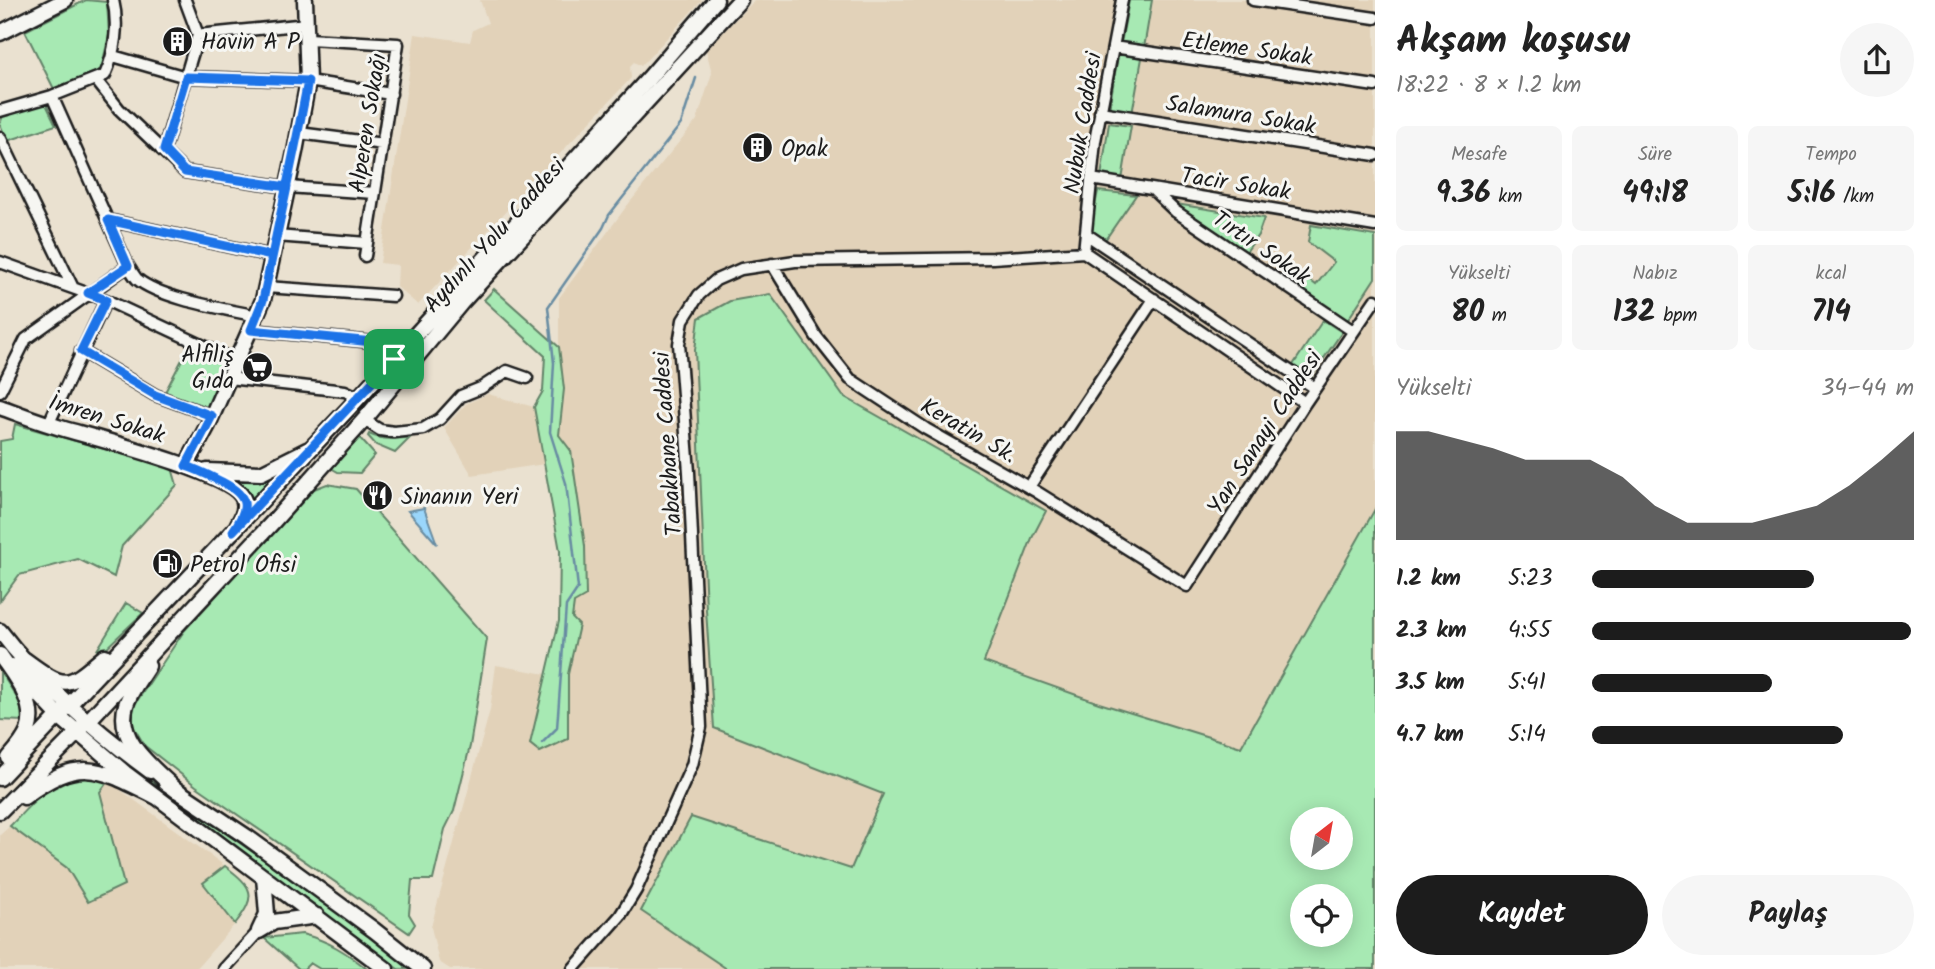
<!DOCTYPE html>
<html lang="tr">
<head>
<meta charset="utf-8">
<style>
  body { margin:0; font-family:Kalam,sans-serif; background:#f6f6f6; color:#222; height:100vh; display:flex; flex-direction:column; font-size:26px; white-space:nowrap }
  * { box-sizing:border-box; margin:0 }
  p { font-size:23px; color:#767676 }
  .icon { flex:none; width:38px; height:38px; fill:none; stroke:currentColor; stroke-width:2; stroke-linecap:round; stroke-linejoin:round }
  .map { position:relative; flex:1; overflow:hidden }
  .panel { display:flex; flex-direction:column; background:#fff; width:560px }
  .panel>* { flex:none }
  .needle { width:46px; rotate:31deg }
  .buttons { position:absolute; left:1290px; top:807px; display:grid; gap:14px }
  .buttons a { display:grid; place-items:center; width:63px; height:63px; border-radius:50%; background:#fff; box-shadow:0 4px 18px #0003; font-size:35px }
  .pin { position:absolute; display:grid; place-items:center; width:60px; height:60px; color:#fff; margin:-30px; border-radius:14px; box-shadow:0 4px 10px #0006 }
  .round { display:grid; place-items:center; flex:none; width:74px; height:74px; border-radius:37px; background:#f6f6f6 }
  .headline { display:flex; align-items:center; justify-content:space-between; height:119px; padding:0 21px }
  h1 { font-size:38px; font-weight:600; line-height:52px }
  .stats { display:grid; grid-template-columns:repeat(3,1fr); gap:10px; height:119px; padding:7px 21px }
  .stats div { display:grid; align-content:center; border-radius:10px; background:#f6f6f6; text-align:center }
  .stats b { font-size:30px; font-weight:600 }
  .stats small { font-size:19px; font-weight:400 }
  .stats p { font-size:19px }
  .chart { height:196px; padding:14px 21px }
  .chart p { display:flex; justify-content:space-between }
  .chart svg { width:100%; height:126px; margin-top:7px; fill:#1c1c1c; opacity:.7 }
  .cta { display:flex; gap:14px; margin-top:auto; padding:14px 21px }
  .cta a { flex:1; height:80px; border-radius:42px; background:#1c1c1c; color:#fff; font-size:28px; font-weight:600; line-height:80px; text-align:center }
  .cta a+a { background:#f6f6f6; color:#222 }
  ul { padding:0 21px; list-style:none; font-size:23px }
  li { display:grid; grid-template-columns:112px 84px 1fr; align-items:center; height:52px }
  li i { height:18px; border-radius:9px; background:#1c1c1c }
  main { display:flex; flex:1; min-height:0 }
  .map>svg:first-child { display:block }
  .built { fill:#e2d2b9; fill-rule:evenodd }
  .green { fill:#a7e9b3; stroke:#628268; stroke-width:2; fill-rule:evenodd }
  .water { fill:#9ad6fb; stroke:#688ca2; stroke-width:2 }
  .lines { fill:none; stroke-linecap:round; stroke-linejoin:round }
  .stream { stroke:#688ca2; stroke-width:2.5 }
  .street-casing { stroke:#1c1c1c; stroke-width:15 }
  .secondary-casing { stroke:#1c1c1c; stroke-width:19 }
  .primary-casing { stroke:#1c1c1c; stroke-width:19 }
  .street { stroke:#f6f6f2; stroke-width:10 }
  .secondary { stroke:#f6f6f2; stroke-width:14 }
  .primary { stroke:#f6f6f2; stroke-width:14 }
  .route-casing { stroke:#fff; stroke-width:14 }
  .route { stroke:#1a73e8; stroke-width:9 }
  .labels { text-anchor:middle; stroke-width:6; stroke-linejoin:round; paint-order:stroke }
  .poi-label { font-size:23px; fill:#1c1c1c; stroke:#f6f6f2; text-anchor:start }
  .street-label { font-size:23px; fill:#1c1c1c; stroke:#f6f6f2 }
</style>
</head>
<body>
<main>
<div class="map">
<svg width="1375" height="969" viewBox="0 0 1375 969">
  <rect width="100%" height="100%" fill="#eae1d0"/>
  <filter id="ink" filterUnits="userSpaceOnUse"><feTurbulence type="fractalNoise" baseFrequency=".0143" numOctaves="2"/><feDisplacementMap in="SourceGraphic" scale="14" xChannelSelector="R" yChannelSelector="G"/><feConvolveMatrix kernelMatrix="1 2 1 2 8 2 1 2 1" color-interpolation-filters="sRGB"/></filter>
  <g filter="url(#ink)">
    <path class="built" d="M480,0H702L641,66L634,62L630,66L631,78L418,305L397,287L398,265L380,263L415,34L470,42L473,30L488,23Z
      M755,0H1375V969H450L439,962L431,927L490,710L496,665L546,674L530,744L568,739V674L579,625L572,618L574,603L587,586L579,501L559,435L564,389L559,347V298L626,207L697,120L712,73L706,50ZM1302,819H1340V858H1302ZM1302,896H1340V934H1302Z
      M488,394L534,407L545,464L472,475L444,428L466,404Z
      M108,781L225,866L203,884L235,924L196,969H0V835L10,826L67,868L87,902L124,885L100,792Z"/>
    <path class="green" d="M86,0L107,2L109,35L101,70L54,89L25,31Z
      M1129,0H1152L1144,48L1121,43Z
      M1118,54L1142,58L1132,114L1109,110Z
      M46,104L56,125L7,141L0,124L3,115Z
      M1109,123L1131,126L1122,180L1101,177Z
      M1098,191L1136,195L1105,240L1090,230Z
      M1176,204L1264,218L1258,235L1246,252Z
      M1311,225L1375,236V278L1347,321L1291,282L1298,271L1316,285L1334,262L1308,242Z
      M494,289L559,347L564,389L559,435L571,451L585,546L586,596L574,603L572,618L579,625L568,674V739L540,752L530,744L559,621L560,551L534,407L543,391L545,356L484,300Z
      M770,294L843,396L1046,511L1032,538L984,662L1099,703L1241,747L1375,509V969H727L641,911L691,817L851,869L883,794L714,728L706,610L695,350L699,318L730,301ZM1302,819H1340V858H1302ZM1302,896H1340V934H1302Z
      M1323,320L1342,332L1311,377L1293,365Z
      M187,350L228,364L209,407H197L164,394Z
      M15,424L172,468L177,485L122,546L114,577L78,559L19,575L0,601V441L12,439Z
      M369,434C384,441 396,439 411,437L395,453L376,445L368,436Z
      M358,436L375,455L360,473L338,472L331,468Z
      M281,468L249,505C248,486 234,482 219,474Z
      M327,484L356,489L487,639L470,746L454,811L445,829L433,880H412L409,914L415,924L409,933L196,786L145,746L133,726V707L184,631L314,489Z
      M126,603L143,613L101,653L97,650Z
      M0,671L19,701L24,721L0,720Z
      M137,771C229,837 324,898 411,969H398L136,772Z
      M96,776L108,781L100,792L124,885L88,902L67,868L10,826C40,795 50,779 96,776Z
      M225,866C253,887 258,895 235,924L203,883Z
      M302,934C329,941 346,952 367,969H320L310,963L304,969H299L264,938Z"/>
    <path class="water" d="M424,508L437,544L408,511Z"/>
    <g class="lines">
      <path class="stream" d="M542,743L557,728L566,606L578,588L566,483L550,432L554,363L548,307L603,228L609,215L681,124L696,78"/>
      <defs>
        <path id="street" d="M1253,0L1375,18
          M198,35L307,24
          M308,39L398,44L365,256
          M1113,47L1375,86
          M113,56L186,77L308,81L391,94
          M96,80L119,109L185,172L287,187L375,193
          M0,111L52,96L105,75C115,53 119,24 113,0
          M1100,112L1375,155
          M299,133L383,144
          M0,137L72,286
          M164,150L198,35L185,0
          M1091,179L1375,226
          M1153,190L1175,211L1353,331
          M108,220L272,256
          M1086,234L1315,388
          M276,236L367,243
          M1084,252L1095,141L1122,0
          M0,262L106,300L236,361
          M772,264L816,336L850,379L926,429L1037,492L1187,586L1305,403L1375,300
          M128,266C131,270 134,276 137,279C161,299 226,309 257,316
          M266,287L393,296
          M251,330L373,342L394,359
          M81,351L155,395L212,416
          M228,378L345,391L358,397
          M0,391L26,339L128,266L52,96
          M364,420L380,430L394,432L423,429L440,419L461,396L481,388L507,371L527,378
          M48,425L106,300
          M1029,487L1154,299
          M224,969L259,931
          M573,969L620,916L636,890L692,765L701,727L689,472L679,344L683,320L699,295L716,280L741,269L795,261L993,258L1084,252L1305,403"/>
        <path id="secondary" d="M0,33L65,0
          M0,407C17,413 34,420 51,425C86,436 224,470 241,495C248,504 243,516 238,524
          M186,466L208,425L263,300L295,152L308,81L305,0
          M207,471L261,473L307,450
          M0,631C41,685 96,731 150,771
          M12,666L60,717L125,773L386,969
          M166,783L247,837L374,930L423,969
          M259,931L274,922L317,916
          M259,931L267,914L264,877"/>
        <path id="primary" d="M0,655C14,676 38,703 28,731C24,741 16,750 9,758
          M25,660C67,691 67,688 105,656
          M148,666C141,678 130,691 126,705C115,741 153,767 176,790
          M0,778L349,408L649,78L716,0
          M24,797C80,756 97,767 155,796
          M0,811L77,733L272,523L364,420L462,302L740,0"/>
      </defs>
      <use href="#street" class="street-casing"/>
      <use href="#secondary" class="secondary-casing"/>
      <use href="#primary" class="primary-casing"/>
      <use href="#street" class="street"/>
      <use href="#secondary" class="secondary"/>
      <use href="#primary" class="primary"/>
    </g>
  </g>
  <g class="lines" filter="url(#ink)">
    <defs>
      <path id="route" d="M394,359L373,342L251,330L263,300L287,187L185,172L164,150L186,77L308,81C297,140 284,198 272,256L108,220L128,266L88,293L106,300L81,351L155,395L212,416L186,466C199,470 210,476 222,482C249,496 250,507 233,531L394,359"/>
    </defs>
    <use href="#route" class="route-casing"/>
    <use href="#route" class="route"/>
  </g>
  <defs>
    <symbol id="building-disc" viewBox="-11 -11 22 22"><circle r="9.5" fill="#1c1c1c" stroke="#f6f6f2"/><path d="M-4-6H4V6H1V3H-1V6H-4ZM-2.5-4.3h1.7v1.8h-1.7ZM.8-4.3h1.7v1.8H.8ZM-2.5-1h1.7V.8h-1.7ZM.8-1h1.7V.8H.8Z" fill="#fff"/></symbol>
    <symbol id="supermarket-disc" viewBox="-11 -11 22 22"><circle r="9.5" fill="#1c1c1c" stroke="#f6f6f2"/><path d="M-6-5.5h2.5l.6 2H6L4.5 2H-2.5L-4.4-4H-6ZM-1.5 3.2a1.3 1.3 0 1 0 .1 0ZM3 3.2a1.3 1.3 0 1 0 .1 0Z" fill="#fff"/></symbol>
    <symbol id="restaurant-disc" viewBox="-11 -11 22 22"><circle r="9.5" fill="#1c1c1c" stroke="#f6f6f2"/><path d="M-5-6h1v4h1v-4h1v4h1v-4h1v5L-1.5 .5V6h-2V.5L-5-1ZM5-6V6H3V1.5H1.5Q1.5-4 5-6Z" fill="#fff"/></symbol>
    <symbol id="fuel-disc" viewBox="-11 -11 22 22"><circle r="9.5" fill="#1c1c1c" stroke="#f6f6f2"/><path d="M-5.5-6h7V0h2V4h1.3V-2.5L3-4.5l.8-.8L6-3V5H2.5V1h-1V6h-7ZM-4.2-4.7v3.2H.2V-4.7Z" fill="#fff"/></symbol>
  </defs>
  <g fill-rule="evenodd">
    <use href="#building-disc" x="160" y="24" width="35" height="35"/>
    <use href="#building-disc" x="740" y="130" width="35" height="35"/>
    <use href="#supermarket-disc" x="240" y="350" width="35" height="35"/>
    <use href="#restaurant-disc" x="360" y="478" width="35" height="35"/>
    <use href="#fuel-disc" x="150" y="546" width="35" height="35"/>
  </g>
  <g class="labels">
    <g class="poi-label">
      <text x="201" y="49">Havin A P</text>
      <text x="781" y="156">Opak</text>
      <text x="234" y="362" text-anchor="end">Alfiliş<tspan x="234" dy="26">Gıda</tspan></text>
      <text x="401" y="504">Sinanın Yeri</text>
      <text x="190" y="572">Petrol Ofisi</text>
    </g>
    <g class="street-label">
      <text transform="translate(1247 48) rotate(8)" y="8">Etleme Sokak</text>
      <text transform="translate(1241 114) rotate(9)" y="8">Salamura Sokak</text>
      <text transform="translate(367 123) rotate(-81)" y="8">Alperen Sokağı</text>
      <text transform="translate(1082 123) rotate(-81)" y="8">Nubuk Caddesi</text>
      <text transform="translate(1236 183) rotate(9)" y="8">Tacir Sokak</text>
      <text transform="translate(494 235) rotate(-48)" y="8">Aydınlı Yolu Caddesi</text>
      <text transform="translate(1262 247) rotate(34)" y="8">Tırtır Sokak</text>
      <text transform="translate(107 418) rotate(17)" y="8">İmren Sokak</text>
      <text transform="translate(969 430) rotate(30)" y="8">Keratin Sk.</text>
      <text transform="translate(1264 432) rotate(-57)" y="8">Yan Sanayi Caddesi</text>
      <text transform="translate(667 444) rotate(-94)" y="8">Tabakhane Caddesi</text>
    </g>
  </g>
</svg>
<div class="buttons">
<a><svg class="needle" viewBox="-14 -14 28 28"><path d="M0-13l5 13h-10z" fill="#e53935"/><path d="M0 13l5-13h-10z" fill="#767676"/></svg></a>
<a><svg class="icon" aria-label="locate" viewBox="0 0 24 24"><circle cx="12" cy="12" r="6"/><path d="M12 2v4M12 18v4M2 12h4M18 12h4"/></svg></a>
</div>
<div class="pin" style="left:394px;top:359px;background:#1e9e55"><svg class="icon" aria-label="arrive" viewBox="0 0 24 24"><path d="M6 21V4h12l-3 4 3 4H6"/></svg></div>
</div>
<section class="panel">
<div class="headline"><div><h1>Akşam koşusu</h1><p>18:22 · 8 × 1.2 km</p></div><a class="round"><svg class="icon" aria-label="share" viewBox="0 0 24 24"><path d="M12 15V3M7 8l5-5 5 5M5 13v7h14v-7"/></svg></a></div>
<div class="stats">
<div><p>Mesafe</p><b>9.36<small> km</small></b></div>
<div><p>Süre</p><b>49:18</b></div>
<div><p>Tempo</p><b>5:16<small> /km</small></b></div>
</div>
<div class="stats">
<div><p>Yükselti</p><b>80<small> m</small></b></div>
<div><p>Nabız</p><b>132<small> bpm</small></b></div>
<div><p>kcal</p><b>714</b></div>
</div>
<div class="chart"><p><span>Yükselti</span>34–44 m</p>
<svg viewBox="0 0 160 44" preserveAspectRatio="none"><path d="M0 44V6L10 6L20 9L30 12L40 16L50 16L60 16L70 22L80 32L90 38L100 38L110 38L120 35L130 32L140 25L150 16L160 6V44z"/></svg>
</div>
<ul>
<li><b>1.2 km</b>5:23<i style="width:69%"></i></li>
<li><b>2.3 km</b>4:55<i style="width:99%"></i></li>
<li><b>3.5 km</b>5:41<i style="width:56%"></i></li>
<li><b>4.7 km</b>5:14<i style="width:78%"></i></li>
</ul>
<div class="cta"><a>Kaydet</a><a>Paylaş</a></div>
</section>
</main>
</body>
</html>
